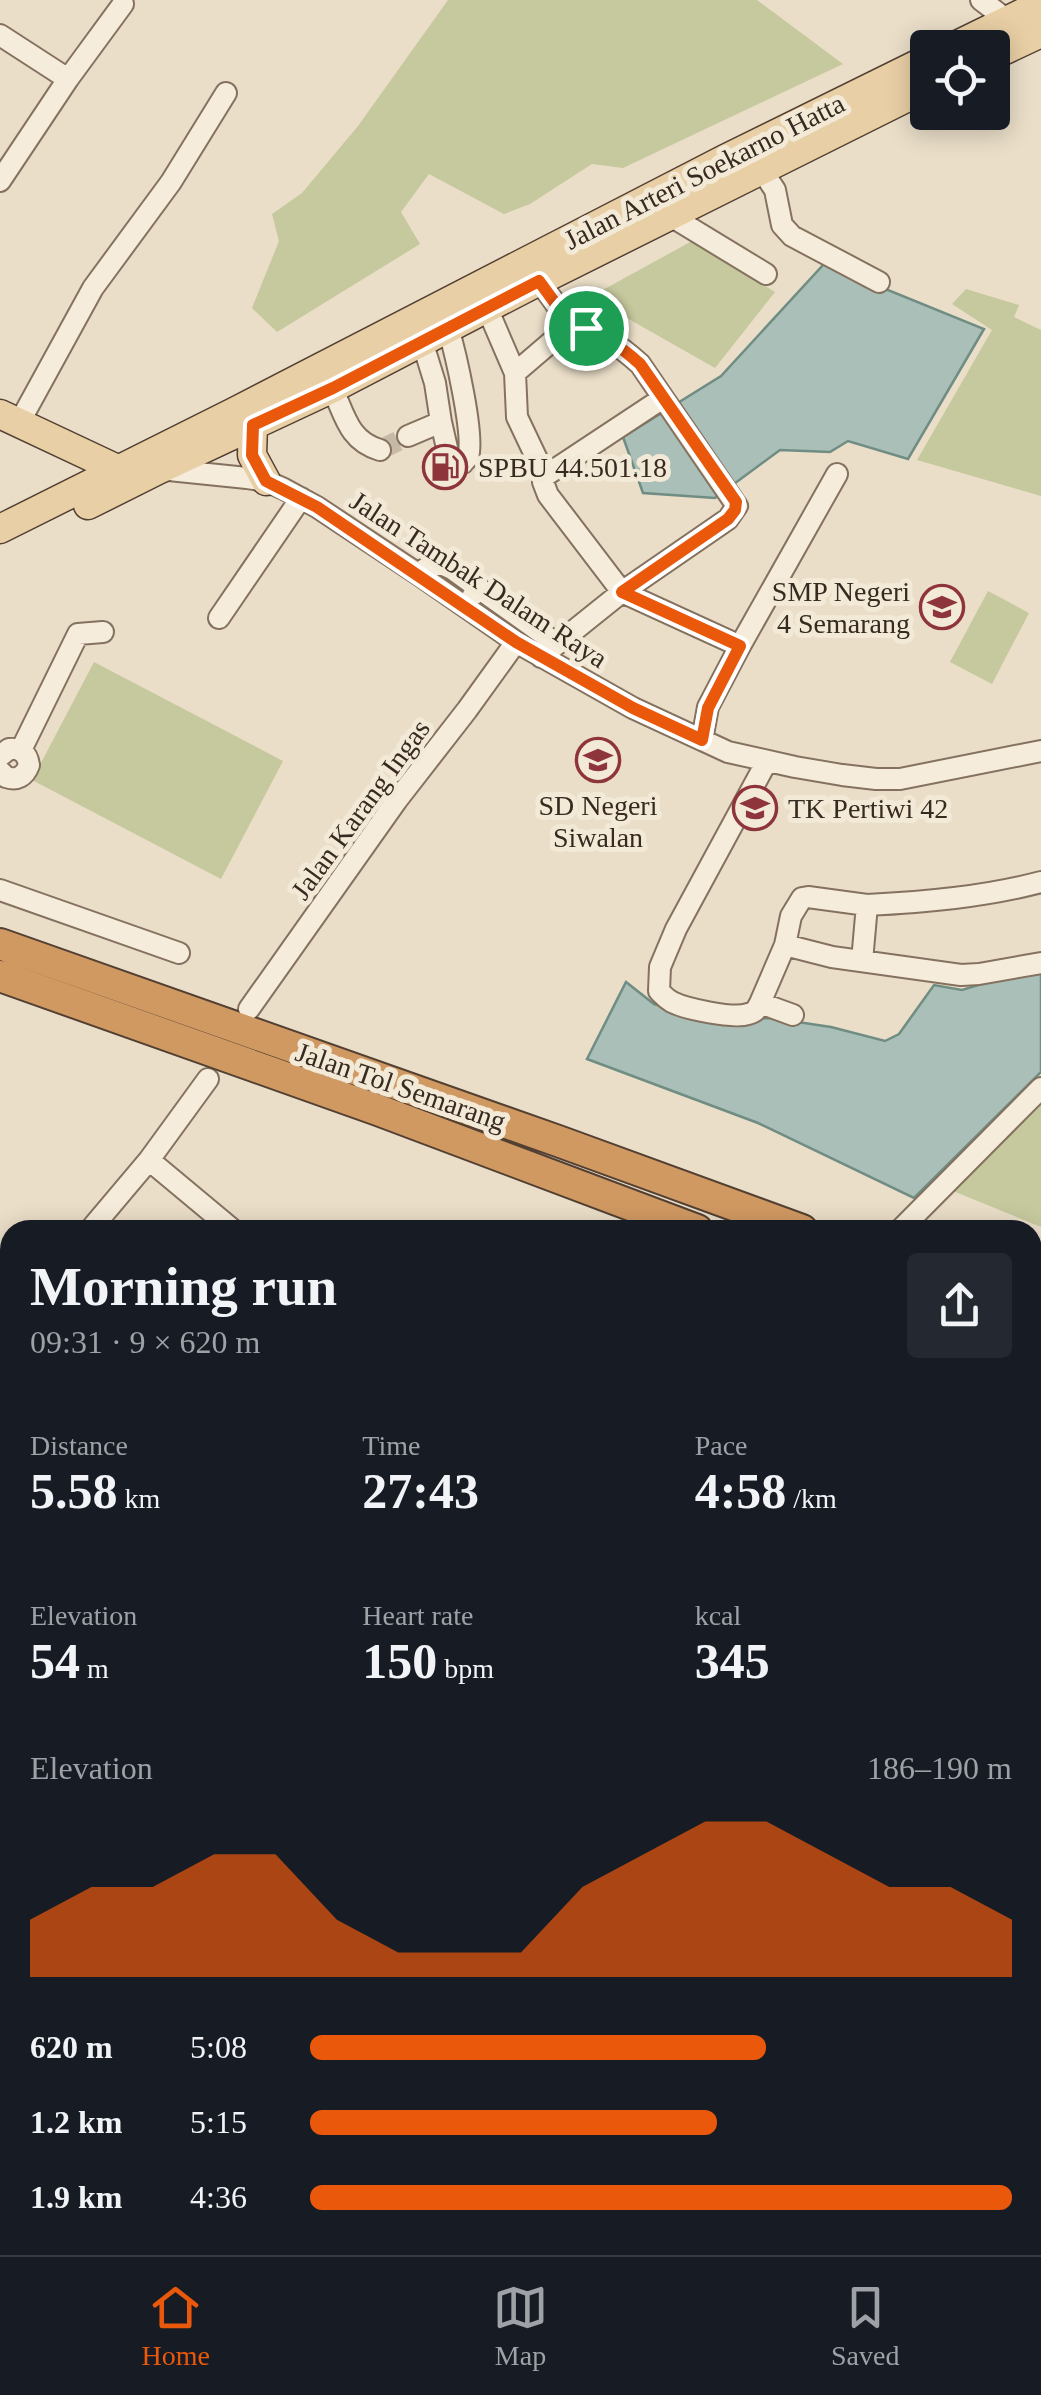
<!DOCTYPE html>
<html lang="en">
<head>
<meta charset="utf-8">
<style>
  body { margin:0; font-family:Georgia,serif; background:#242831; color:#f1f3f6; height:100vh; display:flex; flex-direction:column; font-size:38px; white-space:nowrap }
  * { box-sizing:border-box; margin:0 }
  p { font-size:32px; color:#9ea1a6 }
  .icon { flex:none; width:55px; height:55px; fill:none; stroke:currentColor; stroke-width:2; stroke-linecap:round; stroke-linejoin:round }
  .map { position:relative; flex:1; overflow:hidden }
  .sheet { position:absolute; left:0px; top:1220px; width:1042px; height:1035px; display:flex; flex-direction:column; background:#171b24; border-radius:30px 30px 0 0; box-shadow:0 5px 25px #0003 }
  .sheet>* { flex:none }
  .controls { position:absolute; left:910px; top:30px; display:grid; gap:20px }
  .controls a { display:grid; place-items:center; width:100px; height:100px; border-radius:10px; background:#171b24; box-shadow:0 5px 25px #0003; font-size:50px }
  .pin { position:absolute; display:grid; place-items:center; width:85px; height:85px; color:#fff; margin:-42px; border:5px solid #fff; border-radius:50%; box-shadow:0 2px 10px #0007 }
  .round { display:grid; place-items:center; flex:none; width:105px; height:105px; border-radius:10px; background:#242831 }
  .summary { display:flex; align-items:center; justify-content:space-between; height:170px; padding:0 30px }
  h1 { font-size:55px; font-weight:700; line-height:75px }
  .figures { display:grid; grid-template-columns:repeat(3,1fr); gap:15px; height:170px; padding:10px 30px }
  .figures div { display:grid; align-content:center }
  .figures b { font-size:50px; font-weight:700 }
  .figures small { font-size:28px; font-weight:400 }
  .figures p { font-size:28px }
  .chart { height:280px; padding:20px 30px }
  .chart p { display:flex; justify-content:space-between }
  .chart svg { width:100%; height:180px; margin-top:10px; fill:#ea580c; opacity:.7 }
  ul { padding:0 30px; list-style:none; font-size:32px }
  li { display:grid; grid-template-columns:160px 120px 1fr; align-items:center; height:75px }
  li i { height:25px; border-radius:12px; background:#ea580c }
  .dock { display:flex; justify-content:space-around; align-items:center; height:140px; border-top:2px solid #363941; background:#171b24; font-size:28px; color:#9ea1a6 }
  .dock a { display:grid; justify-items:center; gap:5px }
  .dock .selected { color:#ea580c }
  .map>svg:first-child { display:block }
  .green { fill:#c6c89d }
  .water { fill:#a9bfb7; stroke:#708d84; stroke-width:2.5 }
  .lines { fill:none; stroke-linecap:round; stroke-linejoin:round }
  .minor-tunnel { stroke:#c6baa7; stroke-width:20; stroke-dasharray:20 10; stroke-linecap:butt }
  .minor-casing { stroke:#85715f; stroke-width:24 }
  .major-casing { stroke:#534033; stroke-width:31 }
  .highway-casing { stroke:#534033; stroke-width:34 }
  .minor { stroke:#f6ecdb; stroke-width:20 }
  .major { stroke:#e9cfa5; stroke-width:28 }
  .highway { stroke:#d19962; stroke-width:30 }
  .route-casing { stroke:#fff; stroke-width:20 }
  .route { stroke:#ea580c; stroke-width:12 }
  .labels { text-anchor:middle; stroke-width:10; stroke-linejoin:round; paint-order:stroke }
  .street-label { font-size:28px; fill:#372a21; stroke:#f3e9d7 }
  .poi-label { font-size:28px; fill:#372a21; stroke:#f3e9d7; text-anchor:start }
</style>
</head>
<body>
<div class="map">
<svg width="1041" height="2255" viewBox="0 0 1041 2255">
  <rect width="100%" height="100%" fill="#eadec8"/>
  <path class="green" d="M448,0H757L843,64L623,168L592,164L530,204L504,214L429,174L401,212L420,244L277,332L252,308L279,241L272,214L302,193L358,126Z
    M692,241L775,292L715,368L590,297Z
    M966,289L1019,305L1014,317L1041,330V496L917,460L992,330L952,304Z
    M988,591L1029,613L992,684L950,662Z
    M94,662L283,761L221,879L32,780Z
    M1041,1104V1227L953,1191Z"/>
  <path class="water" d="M824,264L984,329L908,459L848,441L830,452L780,450L715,498L643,493L623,437L721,376Z
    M1041,966V1072L914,1198L758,1123L587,1059L626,982L654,1004L712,1020L771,1018L831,1027L885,1041L899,1034L934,985L962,990Z
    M1033,1580L1041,1584V1715L1033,1712Z"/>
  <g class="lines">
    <path class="minor-tunnel" d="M380,450L408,436"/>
    <defs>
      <path id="minor" d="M981,0L1015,26
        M0,35L68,79
        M761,169L775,190L782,225L792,236L879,282
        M0,181L68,79L123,4
        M669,215L766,274
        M539,281L571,325
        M487,308L515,373
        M327,379C344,406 344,440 380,450
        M441,422L449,457L456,463H463C464,461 467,459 468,457C475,436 455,351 448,328
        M19,423L93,288L171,182L226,93
        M408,436L441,422L435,383L418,328
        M159,469L247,478L266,481L284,489L317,507L418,574L516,642L633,708L728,752L795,767L842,775L876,779H900L1041,751
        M545,476L517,417L515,373L571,325C598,330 620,346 640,364L737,506L728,519L622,592L548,495L543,482L545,476L663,398
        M418,574L428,567L441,564L452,569L477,587L473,595
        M477,587L557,644
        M219,618L301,498
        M541,657L622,592L740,646L837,474
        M702,740L708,707L740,646
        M21,750L78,634L103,632
        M0,756L9,749C21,748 27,753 29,765C25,776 17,781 6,777L0,771
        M767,761L676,929L660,967L659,991C665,997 665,998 672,1002C686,1009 733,1019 748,1014C756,1012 756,1010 760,1003L785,945L832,957L961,975L979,974L1041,963
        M0,890L179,953
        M867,905C925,902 984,897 1041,882
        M785,945L791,916L802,898L808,897L867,905L862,961
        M760,1003L793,1015
        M249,1009L397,800L467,710L516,642
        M149,1160L233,1230
        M90,1230L149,1160L208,1079
        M900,1230L1041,1088
        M0,1283L10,1291
        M0,1346L10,1331
        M0,1397L10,1403
        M1032,1516L1041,1522
        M0,1623L10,1631
        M0,1667L10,1652
        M0,1714L10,1721
        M1032,1795L1041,1799
        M0,1823L10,1808
        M1032,1878L1041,1862
        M0,1965L10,1949
        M1032,2005L1041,2010
        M0,2068L10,2075
        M0,2107L10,2092
        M1032,2229L1041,2216
        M119,2245L136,2255
        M264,2245L279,2255
        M497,2245L507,2255
        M928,2245L944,2255
        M441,2249L445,2255
        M4,2255L10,2241
        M189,2255L196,2245
        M379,2255L386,2245
        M577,2255L585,2245
        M661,2255L669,2245
        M746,2255L753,2245
        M963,2255L970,2245"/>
      <path id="major" d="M951,48L1041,4
        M992,56L1041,33
        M0,414L117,469
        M253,425L252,455L266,481
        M88,505L160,469L333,388L539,281L928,87
        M0,529L234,412L725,159L928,59"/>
      <path id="highway" d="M0,944L558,1141L802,1230
        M0,976L378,1110L697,1230
        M1032,1313L1041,1316
        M1032,1358L1041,1361"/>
    </defs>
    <use href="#minor" class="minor-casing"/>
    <use href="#major" class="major-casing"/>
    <use href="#highway" class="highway-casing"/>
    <use href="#minor" class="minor"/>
    <use href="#major" class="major"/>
    <use href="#highway" class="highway"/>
  </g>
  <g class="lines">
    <defs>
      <path id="route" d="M539,281L571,325C598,330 620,346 640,364L736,502L735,510L728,519L622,592L740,646L708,708L702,740L633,708L516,642L317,507L266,481L252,455L253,425L333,388Z"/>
    </defs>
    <use href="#route" class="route-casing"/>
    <use href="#route" class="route"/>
  </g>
  <defs>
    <symbol id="fuel-ring" viewBox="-11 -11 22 22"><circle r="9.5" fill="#f3e9d7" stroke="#8e353c" stroke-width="1.5"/><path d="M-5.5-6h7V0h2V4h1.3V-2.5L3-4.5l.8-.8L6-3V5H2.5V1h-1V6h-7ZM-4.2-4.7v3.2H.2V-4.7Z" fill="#8e353c"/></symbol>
    <symbol id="school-ring" viewBox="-11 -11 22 22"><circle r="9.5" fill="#f3e9d7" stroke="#8e353c" stroke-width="1.5"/><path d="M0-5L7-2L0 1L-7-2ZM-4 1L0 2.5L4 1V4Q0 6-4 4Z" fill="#8e353c"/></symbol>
  </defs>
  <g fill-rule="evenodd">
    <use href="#fuel-ring" x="420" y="442" width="50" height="50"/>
    <use href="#school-ring" x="917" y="582" width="50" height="50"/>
    <use href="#school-ring" x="573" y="735" width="50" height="50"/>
    <use href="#school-ring" x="730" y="783" width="50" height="50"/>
  </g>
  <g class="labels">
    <g class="street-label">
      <text transform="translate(704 171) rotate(-27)" y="10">Jalan Arteri Soekarno Hatta</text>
      <text transform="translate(479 579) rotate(33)" y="10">Jalan Tambak Dalam Raya</text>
      <text transform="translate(360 809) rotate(-54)" y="10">Jalan Karang Ingas</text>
      <text transform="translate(401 1086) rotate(19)" y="10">Jalan Tol Semarang</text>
    </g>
    <g class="poi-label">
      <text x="478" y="477">SPBU 44.501.18</text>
      <text x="910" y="601" text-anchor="end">SMP Negeri<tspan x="910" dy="32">4 Semarang</tspan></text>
      <text x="598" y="815" text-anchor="middle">SD Negeri<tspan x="598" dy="32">Siwalan</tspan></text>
      <text x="788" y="818">TK Pertiwi 42</text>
    </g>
  </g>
</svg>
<div class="controls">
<a><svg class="icon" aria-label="locate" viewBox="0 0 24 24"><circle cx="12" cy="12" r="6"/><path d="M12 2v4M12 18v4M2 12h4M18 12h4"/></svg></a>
</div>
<div class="pin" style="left:586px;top:328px;background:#1e9e55"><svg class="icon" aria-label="arrive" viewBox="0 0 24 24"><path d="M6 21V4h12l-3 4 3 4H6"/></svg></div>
<section class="sheet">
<div class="summary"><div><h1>Morning run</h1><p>09:31 · 9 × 620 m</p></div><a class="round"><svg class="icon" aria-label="share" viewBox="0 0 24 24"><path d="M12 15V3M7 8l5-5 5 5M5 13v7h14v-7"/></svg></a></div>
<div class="figures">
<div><p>Distance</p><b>5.58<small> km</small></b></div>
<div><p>Time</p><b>27:43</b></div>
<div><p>Pace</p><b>4:58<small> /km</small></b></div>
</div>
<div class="figures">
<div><p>Elevation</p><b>54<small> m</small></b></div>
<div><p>Heart rate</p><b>150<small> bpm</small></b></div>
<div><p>kcal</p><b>345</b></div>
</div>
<div class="chart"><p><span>Elevation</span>186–190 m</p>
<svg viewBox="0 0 160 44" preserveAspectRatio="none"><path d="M0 44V30L10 22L20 22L30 14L40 14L50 30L60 38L70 38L80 38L90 22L100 14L110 6L120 6L130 14L140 22L150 22L160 30V44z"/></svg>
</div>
<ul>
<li><b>620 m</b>5:08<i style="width:65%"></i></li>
<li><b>1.2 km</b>5:15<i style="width:58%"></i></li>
<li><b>1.9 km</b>4:36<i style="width:100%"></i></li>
</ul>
</section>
</div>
<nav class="dock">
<a class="selected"><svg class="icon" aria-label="home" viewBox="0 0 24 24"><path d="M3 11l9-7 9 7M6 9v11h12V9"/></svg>Home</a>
<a><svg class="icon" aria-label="map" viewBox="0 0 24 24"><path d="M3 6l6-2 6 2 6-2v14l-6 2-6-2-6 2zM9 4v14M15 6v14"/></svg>Map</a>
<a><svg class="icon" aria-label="saved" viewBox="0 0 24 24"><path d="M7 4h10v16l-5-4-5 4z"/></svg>Saved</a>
</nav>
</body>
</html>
